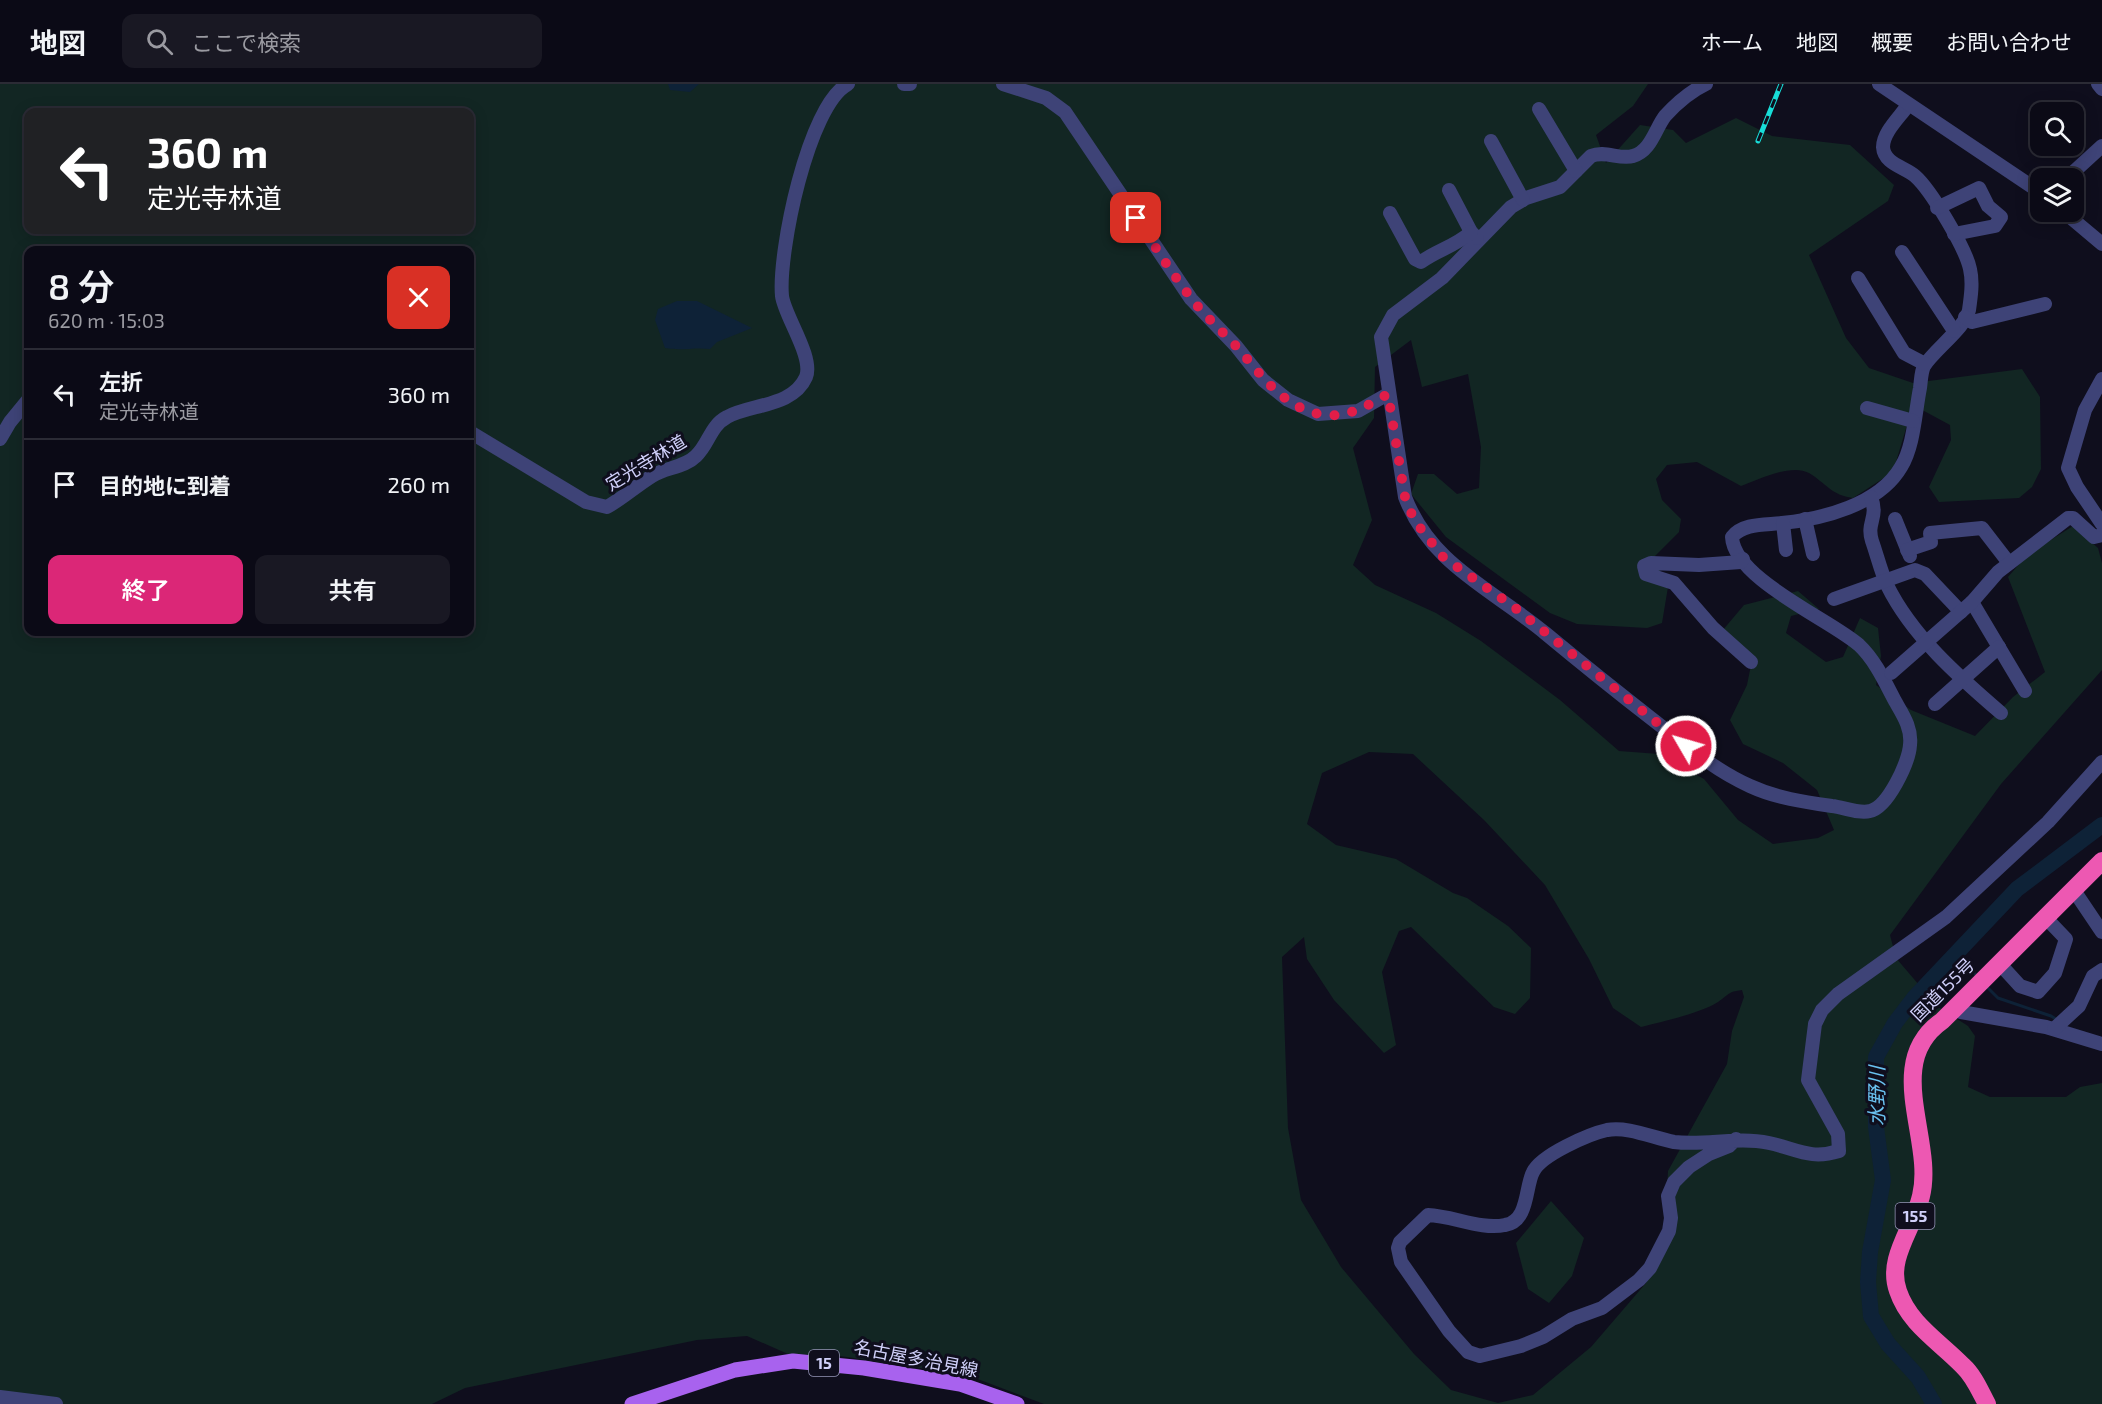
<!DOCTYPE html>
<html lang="ja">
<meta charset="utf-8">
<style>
:root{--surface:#0b0a16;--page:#191823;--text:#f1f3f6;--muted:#9a9aa1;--line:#2b2b35;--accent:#db2777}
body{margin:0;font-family:"Exo 2","Noto Sans JP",sans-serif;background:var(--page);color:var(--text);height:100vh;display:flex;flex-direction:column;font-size:22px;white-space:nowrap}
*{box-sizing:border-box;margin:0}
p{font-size:20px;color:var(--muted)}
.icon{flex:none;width:33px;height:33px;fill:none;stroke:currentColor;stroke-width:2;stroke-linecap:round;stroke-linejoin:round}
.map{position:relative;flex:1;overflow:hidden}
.drawer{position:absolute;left:24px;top:162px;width:450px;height:390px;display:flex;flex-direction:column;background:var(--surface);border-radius:12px;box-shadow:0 3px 15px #0003,0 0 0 2px var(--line)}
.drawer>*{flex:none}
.hud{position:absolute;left:24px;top:24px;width:450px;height:126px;border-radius:12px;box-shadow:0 3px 15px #0003,0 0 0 2px var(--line);background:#202124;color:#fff;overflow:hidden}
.tools{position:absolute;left:2030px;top:18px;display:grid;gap:12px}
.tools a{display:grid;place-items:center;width:54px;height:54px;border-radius:12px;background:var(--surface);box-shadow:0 3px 15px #0003,0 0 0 2px var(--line);font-size:30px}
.pin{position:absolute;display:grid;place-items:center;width:51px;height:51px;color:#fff;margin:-26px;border-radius:12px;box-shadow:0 3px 9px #0006}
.me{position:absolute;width:66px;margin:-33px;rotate:308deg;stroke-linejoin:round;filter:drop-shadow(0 0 4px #0008)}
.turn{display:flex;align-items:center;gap:21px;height:126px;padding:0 24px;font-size:27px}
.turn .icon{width:78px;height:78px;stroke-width:2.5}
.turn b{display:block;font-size:42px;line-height:51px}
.round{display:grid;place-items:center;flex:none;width:63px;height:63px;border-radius:12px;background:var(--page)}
.overview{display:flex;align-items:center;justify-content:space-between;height:102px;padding:0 24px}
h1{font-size:36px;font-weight:600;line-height:45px}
.cta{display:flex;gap:12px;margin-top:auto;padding:12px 24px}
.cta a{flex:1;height:69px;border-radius:12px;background:var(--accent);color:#fff;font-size:24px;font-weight:600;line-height:69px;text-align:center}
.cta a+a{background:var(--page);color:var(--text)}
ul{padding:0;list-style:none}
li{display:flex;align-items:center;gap:18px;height:90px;padding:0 24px;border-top:2px solid var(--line)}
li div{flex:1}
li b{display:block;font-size:22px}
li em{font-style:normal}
header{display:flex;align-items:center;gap:36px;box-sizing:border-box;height:84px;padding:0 30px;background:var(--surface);border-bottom:2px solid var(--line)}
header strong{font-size:28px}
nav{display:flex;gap:33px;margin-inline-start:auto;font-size:21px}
.search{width:420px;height:54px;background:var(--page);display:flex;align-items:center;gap:15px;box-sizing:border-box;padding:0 21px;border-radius:12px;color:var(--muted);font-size:22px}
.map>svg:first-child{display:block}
.green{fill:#122623;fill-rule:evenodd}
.water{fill:#0e2237}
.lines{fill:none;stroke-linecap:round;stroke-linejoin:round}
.stream{stroke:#0e2237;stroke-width:3}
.river{stroke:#0e2237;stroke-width:16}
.minor{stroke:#3e4377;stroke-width:14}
.major{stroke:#a862ee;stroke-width:15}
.highway{stroke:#ed58b2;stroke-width:18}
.rail-casing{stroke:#18ddd8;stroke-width:5}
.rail{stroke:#0f0e1d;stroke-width:3;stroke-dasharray:9;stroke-linecap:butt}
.route{stroke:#e11d48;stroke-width:10;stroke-dasharray:0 18}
.labels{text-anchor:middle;stroke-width:6;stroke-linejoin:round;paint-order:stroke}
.shield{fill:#0f0e1d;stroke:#9696b8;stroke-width:1.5}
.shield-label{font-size:16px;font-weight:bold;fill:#d0d0fa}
.street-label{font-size:18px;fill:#d0d0fa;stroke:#0f0e1d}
.water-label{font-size:20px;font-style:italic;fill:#69c1ef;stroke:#0f0e1d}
</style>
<header>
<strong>地図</strong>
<div class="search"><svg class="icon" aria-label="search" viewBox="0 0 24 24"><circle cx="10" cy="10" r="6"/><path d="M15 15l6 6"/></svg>ここで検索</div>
<nav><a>ホーム</a><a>地図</a><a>概要</a><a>お問い合わせ</a></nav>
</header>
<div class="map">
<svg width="2102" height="1320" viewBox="0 0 2102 1320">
<rect width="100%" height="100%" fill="#0f0e1d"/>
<g class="green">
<path d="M0,0H1648L1633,22L1596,51L1606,79L1640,41L1673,46L1686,59L1736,34L1772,52L1850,61L1894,101L1888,117L1809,171L1846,254L1869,284L1913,299L2022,285L2040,313L2041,385L2032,403L2019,414L1939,418L1929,403L1951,356L1950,341L1913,321L1893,388L1853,414C1831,411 1827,400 1809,389C1791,379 1758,396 1741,402L1697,378L1667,381L1656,395L1662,416L1681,435L1679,448L1654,473L1668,503L1662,539L1647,544L1577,540L1550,529L1446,453L1411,410L1418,390H1434L1457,410L1479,404L1481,363L1468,290L1422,303L1411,256L1375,283L1374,334L1353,364L1372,436L1353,481L1375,501L1436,529L1481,557L1560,616L1619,667L1659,670L1704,695L1738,736L1773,760L1818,754L1834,746L1817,706L1783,679L1743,660L1730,636L1747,601L1751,581L1717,553L1744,521L1798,507L1819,525L1791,532L1786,549L1826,578L1843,573L1860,534L1878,544L1881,572L1876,601L1911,626L1975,652L2013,613L2045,588L2008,493L2027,471L2073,442L2098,464L2102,479V586L2001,700L1890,851L1896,874L1937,922L1968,942L1975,952L1968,1003L1990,1013H2066L2080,1003L2102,999V1320H1044L967,1291L840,1272L788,1270L747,1252L697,1256L465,1304L432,1320H0ZM28,28H470V146H28ZM28,166H470V548H28ZM1369,668L1413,670L1484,736L1545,801L1589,875L1613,924L1641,943C1661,938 1701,929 1718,918C1730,910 1727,908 1742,906L1744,913L1732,947L1727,980L1668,1087L1665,1142L1646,1199L1591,1263L1533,1311L1498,1319L1451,1306L1414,1270L1341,1183L1301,1116L1288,1044L1282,873L1304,853L1307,875L1334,916L1384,969L1396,961L1382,888L1399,847L1411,843L1494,923L1515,930L1530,914L1531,864L1508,842L1467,814L1453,809L1396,775L1336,761L1307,740L1322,689Z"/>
<path d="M1551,1117L1584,1154L1572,1192L1549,1219L1528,1205L1516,1159Z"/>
</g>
<g class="water">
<path d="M668,0H699L690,8L670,6Z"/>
<path d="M677,217H697L752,244L717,258L710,265C694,263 682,267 665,264L655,236L658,225Z"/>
</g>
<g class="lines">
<g class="stream">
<path d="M1956,869L1977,892"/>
<path d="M1985,901L1998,914L2051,932L2059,937"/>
</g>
<path class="river" d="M1934,1320L1918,1293L1888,1260L1871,1232L1868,1198L1870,1168L1883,1096L1876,1043V973L1895,939L1914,914L2017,805L2102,741"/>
<g class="minor">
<path d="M904,0H910"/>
<path d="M1003,0L1046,14L1065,28L1191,215L1236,262L1263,296L1288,316L1318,330L1358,327L1388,310"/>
<path d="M1706,0C1691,7 1676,20 1665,32C1655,45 1651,67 1633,72C1620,76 1605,66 1591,72L1560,103L1526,114L1511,123L1442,194L1393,231L1381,253L1405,413C1431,481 1492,505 1545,549C1580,578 1616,607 1652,635C1683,659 1714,686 1750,702C1776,714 1804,718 1832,722C1843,723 1859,730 1870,727C1888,723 1909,678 1910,661C1912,644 1903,631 1895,617C1885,598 1875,576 1859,561C1831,536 1734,495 1732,453C1743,439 1765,441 1782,439C1822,435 1879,421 1901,383C1914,362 1915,329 1920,304C1921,297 1921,288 1924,282C1934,266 1966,243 1969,226C1971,212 1973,198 1970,185C1966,165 1931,106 1915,92C1905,83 1884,80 1883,63C1883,48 1900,33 1908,21"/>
<path d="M1879,0L2040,108"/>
<path d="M2098,0L2102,5"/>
<path d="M1539,25L1576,87"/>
<path d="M1491,57L1523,116"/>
<path d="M2067,94L2102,62"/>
<path d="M1449,106L1471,148L1477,154"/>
<path d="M1937,124L1979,104L1988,122L2001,133L1995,142L1954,150"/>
<path d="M2064,128L2102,160"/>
<path d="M1390,129L1415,175L1421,178C1437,166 1456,162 1471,148"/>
<path d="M1902,168L1954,247"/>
<path d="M1858,194L1904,269L1925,280"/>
<path d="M1965,233L1972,238L2045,220"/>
<path d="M2102,295L2085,326L2068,384L2077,403L2102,440"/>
<path d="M1867,324L1913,337"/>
<path d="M470,348L586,418L607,423C623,414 636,402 652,392C666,383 684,384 696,372C709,360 710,342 727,333C750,320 793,323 806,293C814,273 784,231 782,212C778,169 808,21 848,0"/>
<path d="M0,355L10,338L28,316"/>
<path d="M1871,413C1879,434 1866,438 1872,457C1877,471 1881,488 1887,501C1912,552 1959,593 2001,629"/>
<path d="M1805,435L1813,470"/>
<path d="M1895,435L1910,472"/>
<path d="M1783,439L1786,466"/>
<path d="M1907,466L1931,458L1930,449L1982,444L2009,479"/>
<path d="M1743,475L1741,478L1699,481L1651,479L1644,482L1646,490L1674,499L1713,544L1751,578"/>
<path d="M1834,515L1915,486L1925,490L1961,528"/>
<path d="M1972,518L2025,607"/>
<path d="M1891,589L1972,518L1998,488L2068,434H2073L2094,453L2102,451"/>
<path d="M1935,620L1999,563"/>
<path d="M2073,805L2102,848"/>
<path d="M1999,879L2020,902L2038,908L2055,889L2066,855L2045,833"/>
<path d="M1955,923L1961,928L2046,943L2102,960"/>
<path d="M2054,945L2079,922L2093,892L2102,886"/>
<path d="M1736,1055L1729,1062L1709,1070L1689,1083L1674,1098L1668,1112L1671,1134L1669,1147L1650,1184L1639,1196L1602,1224L1572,1235L1543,1253L1521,1262L1480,1272L1468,1268L1449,1247L1401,1178L1398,1164L1400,1158L1428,1131C1453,1132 1481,1146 1505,1141C1529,1137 1525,1103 1533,1088C1541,1071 1589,1050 1607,1046C1628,1042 1653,1054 1674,1058C1706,1062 1737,1052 1769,1059C1797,1065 1810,1076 1839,1067L1838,1050L1808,996L1815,940L1822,926L1838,910L1946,833L2048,738L2102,678"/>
<path d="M0,1313L56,1320"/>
</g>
<path class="major" d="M632,1320L735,1286L793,1277L864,1284L960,1300L1017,1320"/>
<path class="highway" d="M1987,1320C1980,1307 1974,1292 1963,1282C1940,1258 1909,1240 1898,1207C1886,1174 1914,1144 1921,1112C1935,1056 1882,979 1942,937L2102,777"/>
<defs>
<path id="rail" d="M1758,57L1781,0"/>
</defs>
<use href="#rail" class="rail-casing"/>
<use href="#rail" class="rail"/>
</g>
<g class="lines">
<path class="route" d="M1136,134C1154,161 1171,188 1191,214C1204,231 1220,245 1235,261C1260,288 1280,322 1319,330C1344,336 1367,322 1388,310L1405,413L1414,436L1443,473L1514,523L1686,662"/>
</g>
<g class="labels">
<g class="shield">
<rect x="1895.5" y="1119" width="39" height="26" rx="4.5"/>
<rect x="809" y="1266" width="30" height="26" rx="4.5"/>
</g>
<g class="shield-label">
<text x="1915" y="1138">155</text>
<text x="824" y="1285">15</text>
</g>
<g class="street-label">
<text transform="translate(646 379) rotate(-31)" y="6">定光寺林道</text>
<text transform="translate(1943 906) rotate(-45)" y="6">国道155号</text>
<text transform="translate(916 1275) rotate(11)" y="6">名古屋多治見線</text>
</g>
<g class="water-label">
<text transform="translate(1877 1012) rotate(-90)" y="7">水野川</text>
</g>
</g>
</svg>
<div class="tools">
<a><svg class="icon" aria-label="search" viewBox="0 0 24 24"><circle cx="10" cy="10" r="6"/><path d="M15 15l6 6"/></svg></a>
<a><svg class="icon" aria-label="layers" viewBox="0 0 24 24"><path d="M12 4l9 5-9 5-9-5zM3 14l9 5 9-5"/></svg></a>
</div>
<div class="pin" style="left:1136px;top:134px;background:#d93025"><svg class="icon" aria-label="arrive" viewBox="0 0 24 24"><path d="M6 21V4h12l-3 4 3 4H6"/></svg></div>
<svg class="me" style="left:1686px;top:662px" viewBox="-20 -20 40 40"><circle r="17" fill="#e11d48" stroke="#fff" stroke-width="3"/><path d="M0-11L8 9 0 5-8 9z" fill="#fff"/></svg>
<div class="hud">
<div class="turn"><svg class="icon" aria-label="left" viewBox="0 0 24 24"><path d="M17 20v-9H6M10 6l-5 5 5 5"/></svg><div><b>360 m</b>定光寺林道</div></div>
</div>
<section class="drawer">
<div class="overview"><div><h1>8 分</h1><p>620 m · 15:03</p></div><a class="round" style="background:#d93025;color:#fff"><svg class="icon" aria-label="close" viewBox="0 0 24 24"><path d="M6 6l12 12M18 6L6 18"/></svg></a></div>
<ul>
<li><svg class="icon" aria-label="left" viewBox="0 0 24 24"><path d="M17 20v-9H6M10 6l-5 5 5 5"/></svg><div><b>左折</b><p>定光寺林道</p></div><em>360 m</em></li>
<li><svg class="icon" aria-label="arrive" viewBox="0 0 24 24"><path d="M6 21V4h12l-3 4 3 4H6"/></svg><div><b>目的地に到着</b></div><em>260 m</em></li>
</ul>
<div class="cta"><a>終了</a><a>共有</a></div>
</section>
</div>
